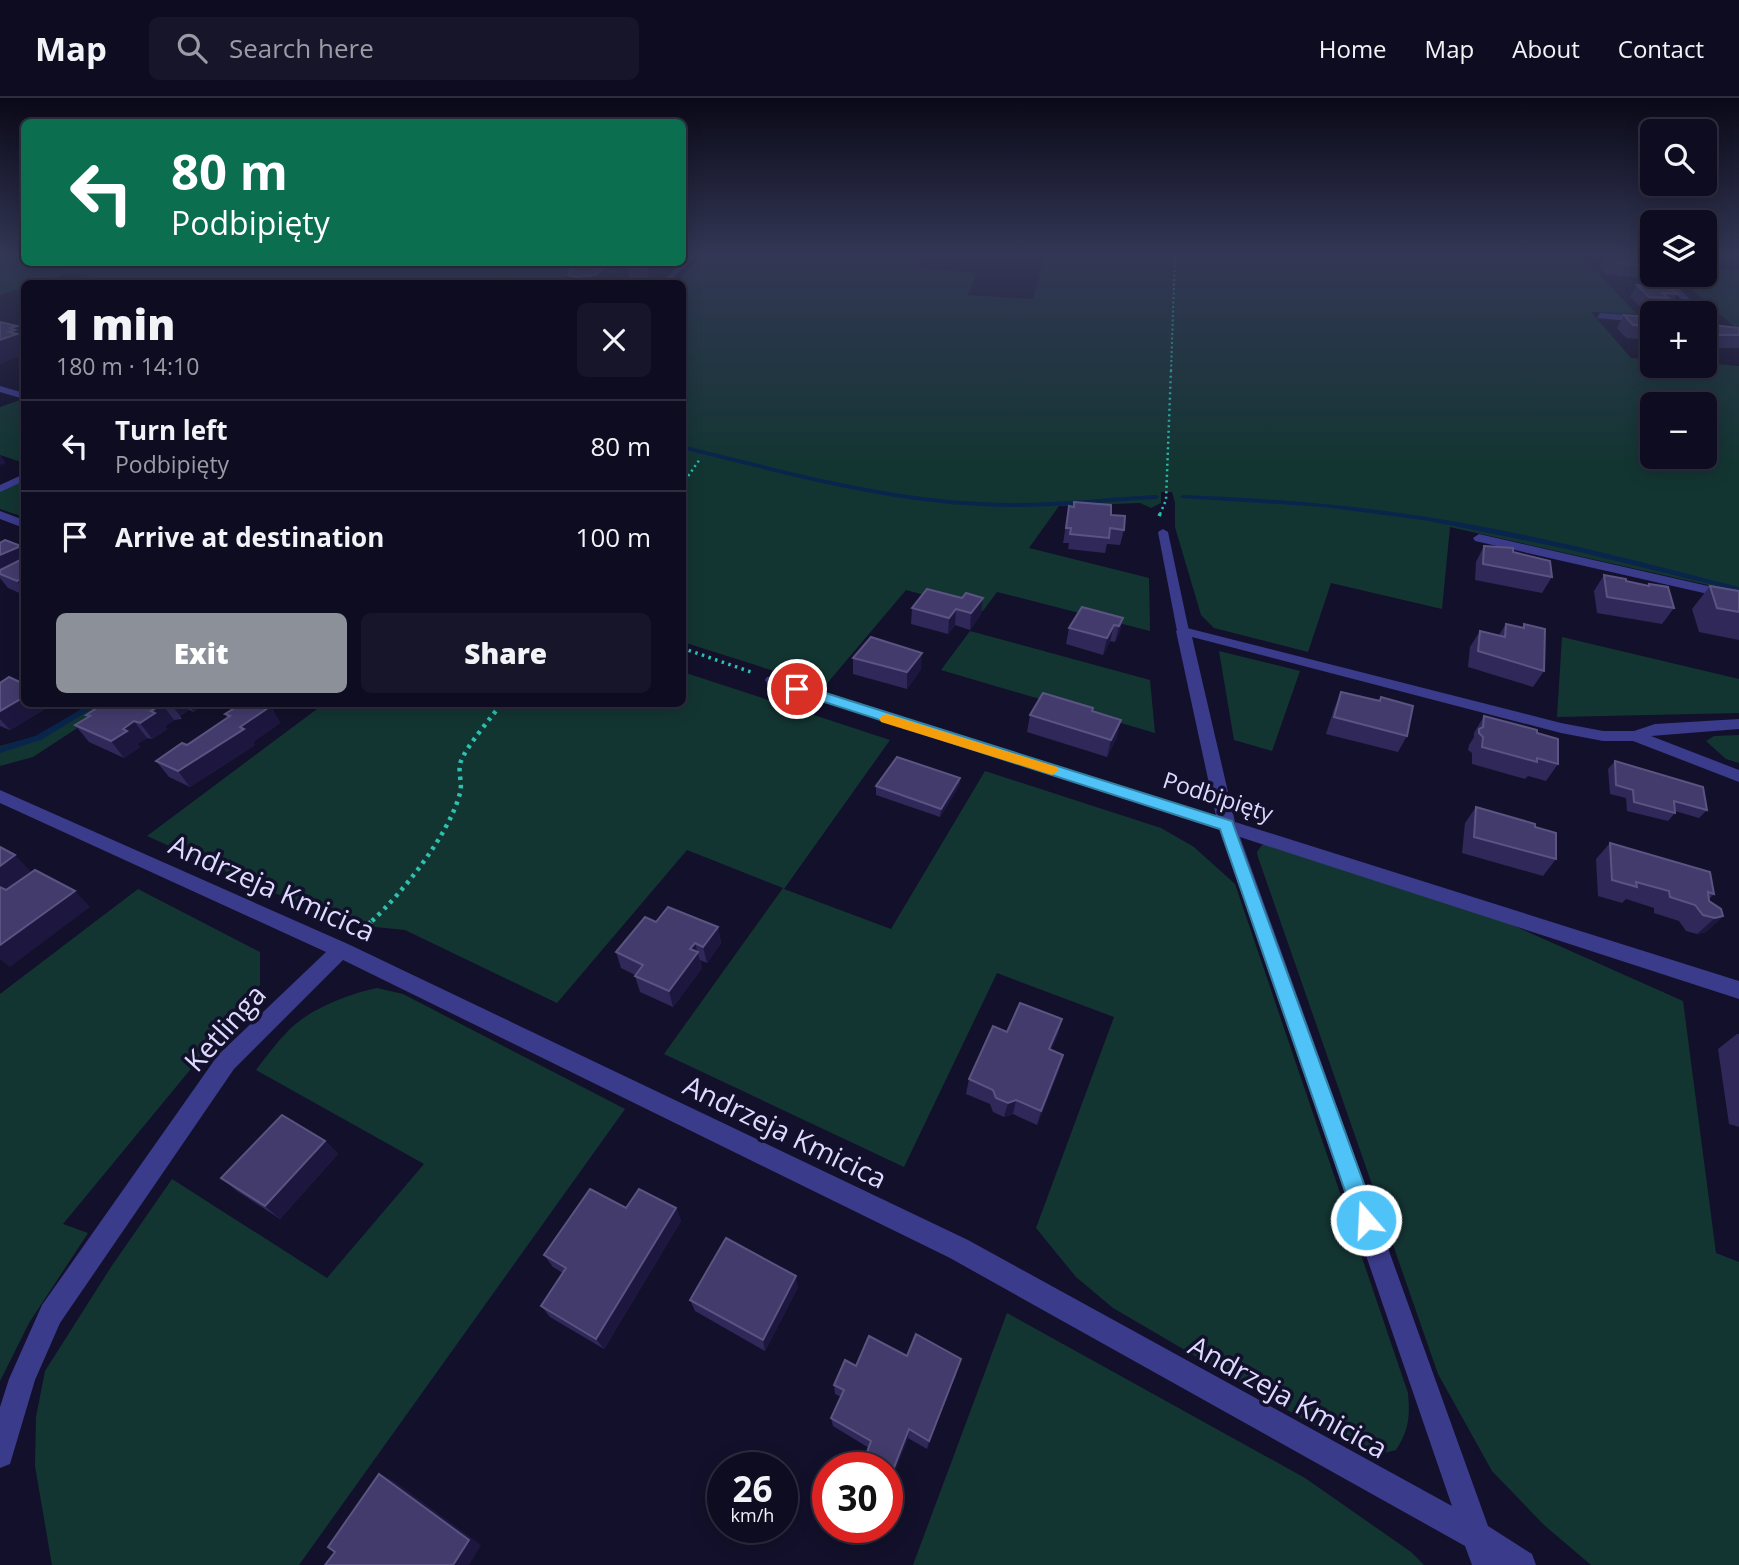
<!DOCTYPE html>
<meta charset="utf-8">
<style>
:root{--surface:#0e0c20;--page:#171529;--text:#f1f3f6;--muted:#9b9ba5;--line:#2e2c3e;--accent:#8c9099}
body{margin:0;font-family:"Open Sans",sans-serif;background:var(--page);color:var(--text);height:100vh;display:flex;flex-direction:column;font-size:26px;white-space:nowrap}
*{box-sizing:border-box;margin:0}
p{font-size:23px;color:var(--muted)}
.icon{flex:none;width:38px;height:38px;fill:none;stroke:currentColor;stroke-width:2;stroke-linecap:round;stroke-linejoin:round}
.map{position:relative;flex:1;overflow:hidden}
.details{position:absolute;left:21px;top:182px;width:665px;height:427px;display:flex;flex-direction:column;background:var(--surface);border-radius:10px;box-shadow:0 4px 18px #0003,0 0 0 2px var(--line)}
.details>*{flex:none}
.top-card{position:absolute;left:21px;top:21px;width:665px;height:147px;border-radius:10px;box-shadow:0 4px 18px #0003,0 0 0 2px var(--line);background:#0b6e4f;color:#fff;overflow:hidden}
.buttons{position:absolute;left:1640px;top:21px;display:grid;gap:14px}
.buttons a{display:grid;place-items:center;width:77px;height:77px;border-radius:10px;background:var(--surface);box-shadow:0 4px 18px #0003,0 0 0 2px var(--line);font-size:35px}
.speed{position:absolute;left:707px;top:1354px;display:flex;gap:14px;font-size:35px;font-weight:700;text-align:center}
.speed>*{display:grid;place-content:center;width:91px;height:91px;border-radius:50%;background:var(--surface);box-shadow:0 4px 18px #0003,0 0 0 2px var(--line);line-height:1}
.speed small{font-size:18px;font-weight:400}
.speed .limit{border:10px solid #d22;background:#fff;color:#111}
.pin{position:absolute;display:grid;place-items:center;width:60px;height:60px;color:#fff;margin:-30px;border:4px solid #fff;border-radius:50%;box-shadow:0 2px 7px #0007}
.me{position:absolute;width:77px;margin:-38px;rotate:341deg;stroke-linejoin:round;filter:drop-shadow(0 0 5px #0008)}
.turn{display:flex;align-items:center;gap:24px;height:147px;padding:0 35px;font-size:32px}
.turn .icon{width:91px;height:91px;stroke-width:2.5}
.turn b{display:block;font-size:49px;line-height:60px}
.round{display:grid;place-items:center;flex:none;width:74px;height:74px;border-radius:10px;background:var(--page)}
.summary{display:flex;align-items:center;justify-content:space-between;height:119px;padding:0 35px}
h1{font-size:42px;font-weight:800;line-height:52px}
.action{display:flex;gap:14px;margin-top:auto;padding:14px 35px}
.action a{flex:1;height:80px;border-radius:10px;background:var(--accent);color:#fff;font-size:28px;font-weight:800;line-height:80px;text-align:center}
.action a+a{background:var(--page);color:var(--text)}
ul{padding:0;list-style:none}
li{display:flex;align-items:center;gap:21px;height:91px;padding:0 35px;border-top:2px solid var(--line)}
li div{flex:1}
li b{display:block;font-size:26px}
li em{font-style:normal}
header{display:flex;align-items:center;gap:42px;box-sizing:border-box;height:98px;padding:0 35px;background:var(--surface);border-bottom:2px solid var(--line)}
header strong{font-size:33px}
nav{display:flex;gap:38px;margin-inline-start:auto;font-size:24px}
.search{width:490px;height:63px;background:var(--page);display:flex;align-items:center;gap:18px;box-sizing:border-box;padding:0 24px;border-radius:10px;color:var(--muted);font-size:26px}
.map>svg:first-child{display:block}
.green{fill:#133532;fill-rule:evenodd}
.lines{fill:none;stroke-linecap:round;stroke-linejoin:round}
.stream{fill:#09254b;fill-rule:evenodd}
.path-far4{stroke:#2cc1b0;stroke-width:2;stroke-dasharray:2 2.5;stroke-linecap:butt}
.path-far3{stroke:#2cc1b0;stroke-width:2.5;stroke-dasharray:2 3.5;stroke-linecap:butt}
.path-far2{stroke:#2cc1b0;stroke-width:3.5;stroke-dasharray:2.5 4.5;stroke-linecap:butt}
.path-far1{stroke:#2cc1b0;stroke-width:4.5;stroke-dasharray:3.5 5;stroke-linecap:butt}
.path{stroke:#2cc1b0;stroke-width:5;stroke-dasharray:4.5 6;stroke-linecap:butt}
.lane{fill:#3a3b8b;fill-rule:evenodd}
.street{fill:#3a3b8b;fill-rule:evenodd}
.wall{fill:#302859}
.shaded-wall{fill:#1d173f}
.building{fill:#433b6b;stroke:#5b5482;stroke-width:2}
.route{fill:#4fc3f7;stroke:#337fa1;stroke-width:2}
.slow{fill:#f59e0b}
.labels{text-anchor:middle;stroke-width:7;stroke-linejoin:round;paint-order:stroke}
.street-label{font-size:23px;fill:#dddaff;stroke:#13102b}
.near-street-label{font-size:28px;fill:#dddaff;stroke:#13102b}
</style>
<header>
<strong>Map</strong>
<div class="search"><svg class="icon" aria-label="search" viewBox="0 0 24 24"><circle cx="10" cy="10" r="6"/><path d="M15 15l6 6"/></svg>Search here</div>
<nav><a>Home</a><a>Map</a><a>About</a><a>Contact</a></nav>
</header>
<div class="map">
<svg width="1739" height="1467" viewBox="0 0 1739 1467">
<rect width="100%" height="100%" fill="#13102b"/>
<g class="green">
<path d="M0,158H24V164L584,165L556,185L128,186L67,176L37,185L24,186V189L0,197Z"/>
<path d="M702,158H923L916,170L977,175L968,197L1033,201L1045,158H1581L1637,216L1591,214L1631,260L1652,261V268H1704L1705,265L1739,268V494L1450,429L1442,511L1331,485L1308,554L1214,530L1201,517L1175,429V405L1172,394H1161V405L1151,410L1140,405L1059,408L1029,450L1149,480L1150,533L997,494L983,513L906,492L824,589L683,544L682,186H674ZM1652,306H1704V359H1652Z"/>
<path d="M1705,170L1739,172V233L1675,177H1704Z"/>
<path d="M20,302L24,303V365L0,357V309Z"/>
<path d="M24,381V419L0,411V393Z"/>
<path d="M970,533L1150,582L1155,635L941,572Z"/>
<path d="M1562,539L1739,581V615L1557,619Z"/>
<path d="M1219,553L1300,573L1272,653L1234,642Z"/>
<path d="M683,574L890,642L784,791L891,831L985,673L1161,730L1194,749L1235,786L1408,1295C1410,1319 1409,1332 1396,1352L1376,1357L1313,1327L1113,1210L1076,1179L1036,1130L1114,919L997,875L904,1069L664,956L783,790L687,752L557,905L405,832L356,827L277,796L147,738L321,608L316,606H682Z"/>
<path d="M90,606H114L33,659L0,668V648L37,638Z"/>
<path d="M1739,637V665L1726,661L1706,643L1714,638Z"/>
<path d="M1262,747H1274L1499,821L1683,903L1716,1155L1739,1164V1467H1591L1544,1427L1492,1373L1438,1276L1258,759L1257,754Z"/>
<path d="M138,791L260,854V887L63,1126L88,1135L29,1225L0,1283V896Z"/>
<path d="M377,890L403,896L625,1011L299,1467H52L35,1368L36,1319L45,1273L111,1169L172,1081L327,1180L424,1066L256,972C266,959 276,945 288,933C309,911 348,896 377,890Z"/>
<path d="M1007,1215L1305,1380L1411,1454L1424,1467H913Z"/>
</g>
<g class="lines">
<g class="stream">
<path d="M0,170L65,174L148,186H133L65,176L0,172Z"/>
<path d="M682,347C780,371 879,399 980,404C1039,408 1098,400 1156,397L1159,399L1156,401C1098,404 1039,412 980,408C879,403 780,375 682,351Z"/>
<path d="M1183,397C1265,400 1346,406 1427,419C1532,435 1636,463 1739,489V493L1567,451L1429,423L1324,409L1181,400L1180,399Z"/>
<path d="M91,606H100L41,642L0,655V649L35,638Z"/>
</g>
<path class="path-far4" d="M1171,273L1175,158"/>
<g class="path-far3">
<path d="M682,387L700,361"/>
<path d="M1160,416L1166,402L1171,271"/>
</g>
<g class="path-far2">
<path d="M1159,418L1161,414"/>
<path d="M682,550L751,574"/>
</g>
<path class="path-far1" d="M372,823C403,794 449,737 460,695C463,685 457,673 461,663C466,649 491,620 501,606"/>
<path class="path" d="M360,834L374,821"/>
<g class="lane">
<path d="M688,158H695L667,186H660Z"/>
<path d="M1163,431L1168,434L1189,533L1183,536L1177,533L1158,434Z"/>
</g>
<g class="street">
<path d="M1641,158H1648L1652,163V170Z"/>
<path d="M1657,177H1665L1704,215H1695Z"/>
<path d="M1600,215L1652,219V225L1597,220Z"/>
<path d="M0,288L24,295V301L0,294Z"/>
<path d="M24,376V383L0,394V387Z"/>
<path d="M0,413L24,422V430L0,421Z"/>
<path d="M1479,436L1739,495V503L1475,443L1473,440Z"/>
<path d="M1183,529L1561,625L1603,633H1634L1655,626L1739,621V631L1651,638L1739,672V684L1633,643H1603L1561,635L1192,539L1235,724L1739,883V901L1240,739L1488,1428L1532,1456L1536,1467H1472L1465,1448L950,1160L343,862L234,971L60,1225L35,1282L10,1366L0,1370V1309L9,1281L42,1207L218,957L326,854L0,705V692L348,846L968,1142L1452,1408L1220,732L767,585L765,582L767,579H777L1216,718L1176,533Z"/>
</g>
</g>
<g class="wall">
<path d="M1604,158L1649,168L1642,180L1605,176L1599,170Z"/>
<path d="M1711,158H1726L1725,161L1713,160Z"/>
<path d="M592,164H626L627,166L617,175L605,174L606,182L602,186H570L567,171L592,169Z"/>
<path d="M634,164H667V167L649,183L630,182L628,170Z"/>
<path d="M1637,187L1677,196L1670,209L1663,208L1661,213L1643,212L1630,199Z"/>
<path d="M1624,217L1652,222V240L1651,242L1626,240L1617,230Z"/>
<path d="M1704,226L1739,230V250H1704Z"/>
<path d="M1643,245L1652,246V258H1646L1640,252Z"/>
<path d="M1069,408L1111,417L1124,432L1120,447L1107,446L1105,455L1068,451L1069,445H1063Z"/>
<path d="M0,445L21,448L24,453V497L8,490L0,480Z"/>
<path d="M1484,448L1513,454L1552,479L1542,495L1475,482L1476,464Z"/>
<path d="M1604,477L1626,483L1647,488L1649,486L1674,510L1662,526L1597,515L1594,493Z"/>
<path d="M1710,488L1739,493V542L1699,534L1692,511Z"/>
<path d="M962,500H983L981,516L970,532L955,527L948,536L911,526L912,510Z"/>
<path d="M1123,520L1119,536L1115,544L1110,543L1103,557L1066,546L1069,530Z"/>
<path d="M1506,526L1522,530L1524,526L1544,573L1533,589L1468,569L1470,549L1480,533L1499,537Z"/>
<path d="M853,560L921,571L907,591L853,576Z"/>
<path d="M0,585L24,606H48L50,608L10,632L0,628Z"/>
<path d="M1341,594L1379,602L1381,599L1407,638L1398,654L1326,636L1334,611Z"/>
<path d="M111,606H203L194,614L189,612L180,618L182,621L174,622L165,628L167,631L152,641L147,640L137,646L140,649L124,660L89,644L75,627L88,620L86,617Z"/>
<path d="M271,608L280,625L253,644L255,647L190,689L169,679L156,663L187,647L228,620L225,616Z"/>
<path d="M1093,610L1092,614L1117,639L1107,659L1027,634L1030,617Z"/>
<path d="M1484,618L1537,635L1558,666L1546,683L1528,678L1525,681L1472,666V655L1468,652L1469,647L1474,639V635Z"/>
<path d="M1615,663L1707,712L1699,720L1675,713V715L1668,723L1627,713L1626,700L1610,696L1608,671Z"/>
<path d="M960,680L959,688L940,719L876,697V688Z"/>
<path d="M1476,709L1535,729L1556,761L1543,778L1462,755L1465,725Z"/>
<path d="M1610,745L1714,796L1709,801V803L1723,818L1706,834L1697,836L1686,833L1679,823L1654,815V810L1626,801L1622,805L1598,798L1596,761Z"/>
<path d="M656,824L718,829L721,845L707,865L700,862L702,870L673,909L640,894L635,878V877L621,870L616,854Z"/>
<path d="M1062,921L1058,936L1051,952L1063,957L1059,972L1037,1027L1013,1016L1004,1019L993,1014L990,1006L966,996L969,981L1007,934Z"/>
<path d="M1737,936H1739V1029L1729,1026L1718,951Z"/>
<path d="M325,1043L338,1056L280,1121L237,1093L221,1080Z"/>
<path d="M626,1110H676L681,1123L604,1251L550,1219L541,1208L563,1175L553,1169L544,1157Z"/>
<path d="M798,1189L765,1253L695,1213L690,1202Z"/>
<path d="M907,1258L958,1271L927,1351L908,1340L892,1380L887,1377V1370H876L866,1364V1357L869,1350L833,1328L831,1320L841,1299L835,1296L834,1287L856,1268Z"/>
</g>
<g class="shaded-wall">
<path d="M615,164H626L627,166L617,175Z"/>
<path d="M655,164H667V167L649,183L647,171Z"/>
<path d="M604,170L606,182L602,186H578L577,179Z"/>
<path d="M17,228L24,240V257L0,266V242L10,230Z"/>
<path d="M0,357L6,365L0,367Z"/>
<path d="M21,448L24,453V467L0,476V457Z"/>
<path d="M23,480L24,483V493L17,483Z"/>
<path d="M983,500L981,516L970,532L971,515Z"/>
<path d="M956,511L955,527L948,536L949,520Z"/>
<path d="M1123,520L1119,536L1115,544L1119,528Z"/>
<path d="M1114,527L1110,543L1103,557L1107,540Z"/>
<path d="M922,555L921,571L907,591V574Z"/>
<path d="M24,599V606H48L50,608L10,632L0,621V613Z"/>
<path d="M162,606L174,622L165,628L167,631L152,641L140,625L151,613Z"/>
<path d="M171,606H184L189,612L180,618Z"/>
<path d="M188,606H203L194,614Z"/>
<path d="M271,608L280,625L253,644L255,647L190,689L178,673Z"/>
<path d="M1121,622L1117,639L1107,659L1111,642Z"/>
<path d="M134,623L147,640L137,646L140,649L124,660L111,643L123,631Z"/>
<path d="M960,680L959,688L940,719L941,711Z"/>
<path d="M15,757L31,774L0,796V768Z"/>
<path d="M75,793L90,809L10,869L0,861V847Z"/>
<path d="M1723,818L1706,834L1697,836L1715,820Z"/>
<path d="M718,829L721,845L707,865L703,849Z"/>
<path d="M695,845L702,870L673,909L669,893L690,851Z"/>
<path d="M1062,921L1058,936L1045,966L1049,951Z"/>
<path d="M1063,957L1059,972L1037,1027L1041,1013Z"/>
<path d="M1016,1002L1013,1016L1004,1019L1008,1005Z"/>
<path d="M325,1043L338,1056L280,1121L265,1108Z"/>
<path d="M676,1110L681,1123L604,1251L596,1241Z"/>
<path d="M796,1178L798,1189L765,1253L763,1242Z"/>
<path d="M961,1261L958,1271L927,1351L929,1343Z"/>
<path d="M909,1331L908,1340L892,1380L893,1372Z"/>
<path d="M379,1376L394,1383L481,1447L469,1467H453Z"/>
</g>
<g class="building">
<path d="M1605,158L1640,159L1649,168L1611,164Z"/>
<path d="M634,164H655L647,171L628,170Z"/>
<path d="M573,168L604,170L595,177L577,179L568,177L572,171H567Z"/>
<path d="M1637,187L1670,190L1677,196L1662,195L1668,200L1649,199Z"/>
<path d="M1624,217L1648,219L1652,222V228L1633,227Z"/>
<path d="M0,224L17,228L10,230L15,232L9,234L17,236L0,242Z"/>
<path d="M1704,226L1739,230V237H1710L1704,231Z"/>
<path d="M1643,245L1652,246V251H1649Z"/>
<path d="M1074,404L1111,407V417L1125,418L1124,432L1110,430L1109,440L1070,436L1071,430H1066L1069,408L1074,409Z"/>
<path d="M5,442L21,448L0,457V445Z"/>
<path d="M1484,448L1513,450V454L1550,463L1552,479L1483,466Z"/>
<path d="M24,460V481L23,480L17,483L0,476V472Z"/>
<path d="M1604,477L1626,481V483L1649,488V486L1668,489L1674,510L1607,499Z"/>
<path d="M1710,488L1739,493V514L1717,510Z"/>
<path d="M927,491L962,500L966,495L983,500L971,515L956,511L949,520L912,510Z"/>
<path d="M1082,509L1123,520L1119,528L1114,527L1107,540L1069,530Z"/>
<path d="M1506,526L1524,530V526L1545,531L1544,573L1478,553L1480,533L1505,539Z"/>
<path d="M871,539L922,555L907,574L853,560Z"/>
<path d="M9,579L24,586V599L0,613V585Z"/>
<path d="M1341,594L1380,603L1381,599L1413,608L1407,638L1334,619Z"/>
<path d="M1043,595L1093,610L1092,613L1121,622L1111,642L1030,617Z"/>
<path d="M103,606L108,608L111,606H163L151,613L155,615L140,625L134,623L123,631L127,633L111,643L75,627L90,618L86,617Z"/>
<path d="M241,606H263L271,608L240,629L244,631L178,673L156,663L182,645L187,647L230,618L225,616Z"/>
<path d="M1484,618L1537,632V635L1558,641V666L1537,660V664L1482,649L1483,639L1479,635V631L1483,629Z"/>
<path d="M897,659L960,680L941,711L876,688Z"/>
<path d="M1615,663L1703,689L1707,712L1674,703L1675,715L1634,704L1633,692L1616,687Z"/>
<path d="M1476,709L1535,726V729L1556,735V761L1474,739Z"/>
<path d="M1610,745L1710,774L1714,796L1708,794L1709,803L1721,811L1723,818L1715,820L1703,817L1695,807L1670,799L1669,793L1636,784L1637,789L1612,782Z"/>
<path d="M0,749L15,757L0,768Z"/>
<path d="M35,772L75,793L0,847V789L6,792Z"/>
<path d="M668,809L718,829L703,849L695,845L690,851L698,854L669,893L635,878L643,867L616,854L645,819L656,824Z"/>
<path d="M1020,905L1062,921L1049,951L1063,957L1041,1013L1016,1002L1008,1005L996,1000L993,992L969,981L993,928L1007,934Z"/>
<path d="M282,1017L325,1043L265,1108L221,1080Z"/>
<path d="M590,1091L626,1110L639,1091L676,1110L596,1241L541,1208L566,1170L544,1157Z"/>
<path d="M726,1140L796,1178L763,1242L690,1202Z"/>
<path d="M916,1236L961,1261L929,1343L909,1331L893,1372L866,1357L871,1343L831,1320L844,1292L834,1287L845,1262L856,1268L869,1238L907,1258Z"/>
<path d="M379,1376L469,1442L453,1467H325L335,1454L328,1449Z"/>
</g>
<linearGradient id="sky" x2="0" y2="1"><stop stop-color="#0a0918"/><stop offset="0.43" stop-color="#333755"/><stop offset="1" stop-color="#333755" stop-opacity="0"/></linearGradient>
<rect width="1739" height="364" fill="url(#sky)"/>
<path class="route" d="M797,586L1232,723L1377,1122L1374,1130L1366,1133L1358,1130L1355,1122L1220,731L793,594L791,591Z"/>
<path class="slow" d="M886,616L1057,669L1059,672L1052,677L881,624L879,620Z"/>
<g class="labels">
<g class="street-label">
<text transform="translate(1218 699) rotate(18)" y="8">Podbipięty</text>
</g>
<g class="near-street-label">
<text transform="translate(272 790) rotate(24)" y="10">Andrzeja Kmicica</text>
<text transform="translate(225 930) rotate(-48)" y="10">Ketlinga</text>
<text transform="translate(785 1034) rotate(26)" y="10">Andrzeja Kmicica</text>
<text transform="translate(1288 1299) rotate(29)" y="10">Andrzeja Kmicica</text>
</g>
</g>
</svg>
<div class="buttons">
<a><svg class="icon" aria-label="search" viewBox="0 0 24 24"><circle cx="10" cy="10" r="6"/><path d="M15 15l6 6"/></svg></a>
<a><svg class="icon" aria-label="layers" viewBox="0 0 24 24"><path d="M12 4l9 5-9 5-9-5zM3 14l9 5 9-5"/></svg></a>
<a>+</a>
<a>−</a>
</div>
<div class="speed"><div>26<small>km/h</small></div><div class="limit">30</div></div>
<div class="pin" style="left:797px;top:591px;background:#d93025"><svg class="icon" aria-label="arrive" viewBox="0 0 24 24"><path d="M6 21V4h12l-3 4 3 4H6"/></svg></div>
<svg class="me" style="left:1366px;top:1122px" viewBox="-20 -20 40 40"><circle r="17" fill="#4fc3f7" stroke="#fff" stroke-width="3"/><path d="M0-11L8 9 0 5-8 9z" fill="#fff"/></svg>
<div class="top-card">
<div class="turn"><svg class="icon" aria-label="left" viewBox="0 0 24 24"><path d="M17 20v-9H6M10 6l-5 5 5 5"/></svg><div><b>80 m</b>Podbipięty</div></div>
</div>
<section class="details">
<div class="summary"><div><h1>1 min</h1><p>180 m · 14:10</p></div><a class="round"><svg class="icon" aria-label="close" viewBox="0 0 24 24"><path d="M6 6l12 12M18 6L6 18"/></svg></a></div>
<ul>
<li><svg class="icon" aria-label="left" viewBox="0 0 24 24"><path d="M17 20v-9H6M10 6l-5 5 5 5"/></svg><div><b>Turn left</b><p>Podbipięty</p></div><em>80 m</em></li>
<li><svg class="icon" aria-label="arrive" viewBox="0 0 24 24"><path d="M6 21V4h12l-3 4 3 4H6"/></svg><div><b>Arrive at destination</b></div><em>100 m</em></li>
</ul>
<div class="action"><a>Exit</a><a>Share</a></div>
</section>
</div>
